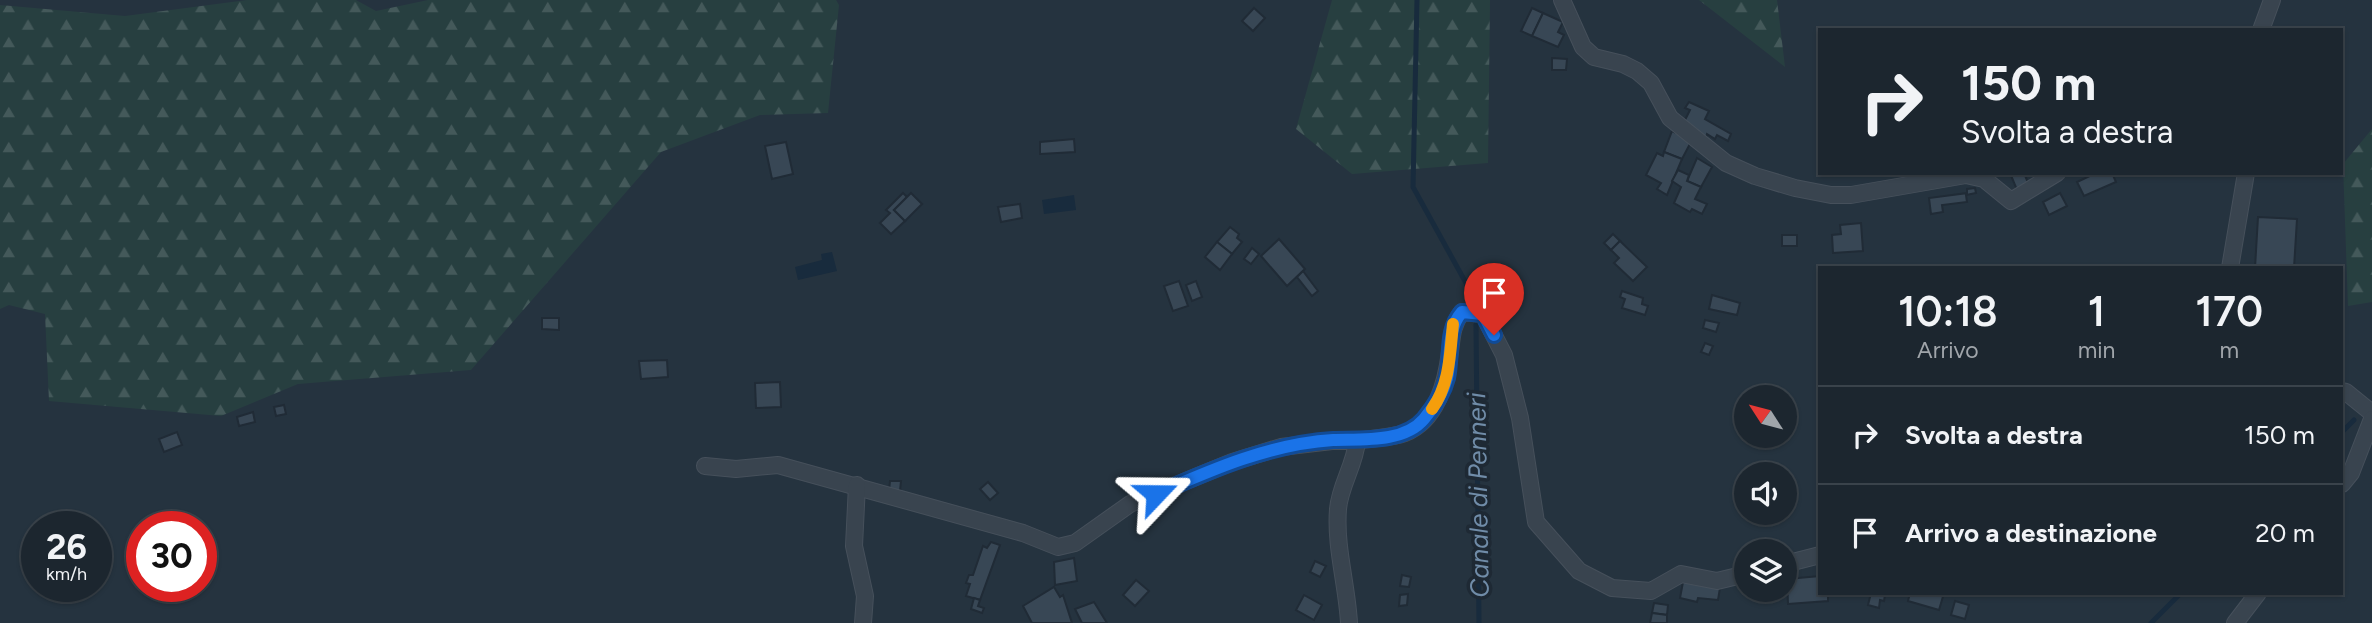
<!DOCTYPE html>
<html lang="it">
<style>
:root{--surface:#1c262f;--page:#252e37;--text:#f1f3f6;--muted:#a0a5aa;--line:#3a434b}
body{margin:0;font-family:Figtree,sans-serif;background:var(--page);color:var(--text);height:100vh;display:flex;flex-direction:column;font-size:26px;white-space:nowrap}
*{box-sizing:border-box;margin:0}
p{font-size:23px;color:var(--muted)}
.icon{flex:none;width:38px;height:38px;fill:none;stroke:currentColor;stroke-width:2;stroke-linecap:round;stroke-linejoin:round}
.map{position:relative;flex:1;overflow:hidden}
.side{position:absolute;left:1818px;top:266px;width:525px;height:329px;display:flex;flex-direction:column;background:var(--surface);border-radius:0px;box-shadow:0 2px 5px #0004,0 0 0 2px var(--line)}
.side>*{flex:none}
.banner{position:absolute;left:1818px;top:28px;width:525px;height:147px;border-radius:0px;box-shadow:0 2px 5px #0004,0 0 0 2px var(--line);background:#1c262f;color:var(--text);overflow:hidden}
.needle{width:46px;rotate:306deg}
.buttons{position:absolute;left:1734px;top:385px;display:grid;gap:14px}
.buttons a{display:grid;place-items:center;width:63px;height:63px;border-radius:50%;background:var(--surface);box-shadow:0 2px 5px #0004,0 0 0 2px var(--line);font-size:35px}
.speed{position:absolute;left:21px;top:511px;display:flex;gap:14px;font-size:35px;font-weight:700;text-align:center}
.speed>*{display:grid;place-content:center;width:91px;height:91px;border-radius:50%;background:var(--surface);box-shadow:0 2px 5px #0004,0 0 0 2px var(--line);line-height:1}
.speed small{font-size:18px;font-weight:400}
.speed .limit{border:10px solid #d22;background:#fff;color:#111}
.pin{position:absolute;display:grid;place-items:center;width:60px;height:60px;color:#fff;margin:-72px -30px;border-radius:50% 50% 50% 0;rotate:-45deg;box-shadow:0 0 7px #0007}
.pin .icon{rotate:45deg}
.me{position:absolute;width:77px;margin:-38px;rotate:67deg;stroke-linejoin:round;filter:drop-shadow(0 0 5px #0008)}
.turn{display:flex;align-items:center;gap:24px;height:147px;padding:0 28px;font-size:32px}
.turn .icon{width:91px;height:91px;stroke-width:2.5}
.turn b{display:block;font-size:49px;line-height:60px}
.eta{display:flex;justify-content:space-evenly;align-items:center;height:119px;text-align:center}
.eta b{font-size:42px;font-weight:600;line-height:49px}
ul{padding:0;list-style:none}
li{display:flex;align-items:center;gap:21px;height:98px;padding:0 28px;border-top:2px solid var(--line)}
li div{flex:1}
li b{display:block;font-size:26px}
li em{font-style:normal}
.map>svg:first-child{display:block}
.forest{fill:url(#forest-firs)}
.water{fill:#182b3d}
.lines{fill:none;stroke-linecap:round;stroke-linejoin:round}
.stream{stroke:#182b3d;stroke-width:5}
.building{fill:#384755;stroke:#202b36;stroke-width:2}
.minor-casing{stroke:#46505b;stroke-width:18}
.minor{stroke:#39444f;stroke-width:16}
.route-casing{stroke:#114b97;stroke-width:18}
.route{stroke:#1a73e8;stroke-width:12}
.slow{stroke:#f59e0b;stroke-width:12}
.labels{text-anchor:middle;stroke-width:7;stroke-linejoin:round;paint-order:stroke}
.water-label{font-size:26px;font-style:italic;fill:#708ca8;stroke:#1e2934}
</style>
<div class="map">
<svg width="2372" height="623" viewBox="0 0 2372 623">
<defs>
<pattern id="forest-firs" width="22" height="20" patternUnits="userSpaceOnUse" patternTransform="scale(1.75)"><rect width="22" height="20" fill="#273f40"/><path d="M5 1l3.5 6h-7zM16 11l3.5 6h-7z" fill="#44595a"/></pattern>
</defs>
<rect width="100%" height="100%" fill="#25333f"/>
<g class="forest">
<path d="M247,0H356L376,11L428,0H836L839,5L828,113L760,115L661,152L471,370L298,384L221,416L49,401L45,314L9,305L0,309V5L125,16Z"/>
<path d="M1332,0H1490L1488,163L1352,174L1296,129Z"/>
<path d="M1699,0H1777L1785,67Z"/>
<path d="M2372,129V302L2348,306L2343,164Z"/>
</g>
<g class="water">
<path d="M1074,195L1076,210L1044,214L1042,200Z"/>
<path d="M832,252L837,271L798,280L795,267L822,260L821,254Z"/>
</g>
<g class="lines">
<g class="stream">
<path d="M1417,0L1413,187L1477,303"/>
<path d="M1476,324L1479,623"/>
<path d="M2342,432L2354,420"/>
<path d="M2151,623L2181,593"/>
</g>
</g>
<g class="building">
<path d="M1254,8L1265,18L1253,31L1242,21Z"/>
<path d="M1532,8L1543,13L1532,36L1521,31Z"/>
<path d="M1543,13L1563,22L1558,32L1564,35L1558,47L1532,36Z"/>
<path d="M1552,58L1567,59L1566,70H1552Z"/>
<path d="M1689,102L1709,111L1705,119L1731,134L1728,141L1717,135L1715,139L1707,134L1706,138L1683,124L1690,110L1685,108Z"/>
<path d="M1672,131L1692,140L1682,159L1664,152Z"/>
<path d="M1074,139L1075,152L1040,154V142Z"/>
<path d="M786,142L793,174L772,179L765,146Z"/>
<path d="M1664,152L1682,159L1667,195L1657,189L1661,183L1646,175L1657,153L1663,156Z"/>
<path d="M1697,158L1712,167L1701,187L1687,181Z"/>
<path d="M1678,170L1689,175L1687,181L1701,187L1695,199L1707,204L1702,214L1692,209L1690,212L1674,203L1681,187L1672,181Z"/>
<path d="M2010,173H2024L2029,185L2017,190Z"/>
<path d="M2096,173L2102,175L2112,173L2116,182L2084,196L2077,182Z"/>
<path d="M1975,188L1976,193L1966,195L1967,202L1942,205L1943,212L1931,214L1929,198L1967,193V189Z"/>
<path d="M903,193L907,197L894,210L905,221L891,234L880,223L890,213L886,210Z"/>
<path d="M911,193L922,204L905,221L894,210Z"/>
<path d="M2060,193L2067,206L2049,215L2043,202Z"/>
<path d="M1020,204L1022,218L1001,222L998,207Z"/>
<path d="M2258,217L2297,219L2294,268H2255Z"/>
<path d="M1861,223L1863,251L1833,253L1832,235L1841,234L1840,225Z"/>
<path d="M1230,227L1239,234L1237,238L1242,242L1232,254L1217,242Z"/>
<path d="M1613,234L1620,241L1611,250L1604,243Z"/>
<rect x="1782" y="235" width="15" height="11"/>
<path d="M1279,239L1305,269L1287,286L1261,256Z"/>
<path d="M1620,241L1647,267L1633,281L1614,263L1619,258L1611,250Z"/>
<path d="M1217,242L1232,254L1220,270L1205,257Z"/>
<path d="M1252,248L1259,254L1251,264L1244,259Z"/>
<path d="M1303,271L1318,291L1312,296L1297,277Z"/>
<path d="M1179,281L1188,306L1173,311L1164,286Z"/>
<path d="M1196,281L1202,297L1192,301L1186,285Z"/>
<path d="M1622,291L1643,298L1642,304L1648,306L1645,315L1622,308L1625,299L1620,297Z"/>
<path d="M1712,295L1740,303L1737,315L1709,309Z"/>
<path d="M542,318H559V330L542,329Z"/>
<path d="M1705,320L1719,323L1716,332L1703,328Z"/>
<path d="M1705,343L1713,346L1709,355L1701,352Z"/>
<path d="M667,360L668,377L641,379L639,361Z"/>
<path d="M780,382L781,407L756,408L755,383Z"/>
<path d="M284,405L286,414L276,416L274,407Z"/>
<path d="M253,412L255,422L239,426L237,417Z"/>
<path d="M177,432L182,445L164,452L159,439Z"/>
<path d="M890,481H901L900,491H889Z"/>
<path d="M988,482L998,493L990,500L980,489Z"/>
<path d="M991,542L1000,545L980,600L966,596L970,584L966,583L969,575H973L983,546L987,548Z"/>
<path d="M1074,558L1077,581L1055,585L1054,562Z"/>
<path d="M1315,561L1326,566L1320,577L1310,572Z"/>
<path d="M1402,575L1411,577L1409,587L1400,586Z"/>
<path d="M1820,576V593H1828V601L1788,604L1787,579Z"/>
<path d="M1136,580L1149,591L1135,606L1123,595Z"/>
<path d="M1683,582L1720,588L1718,600L1698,598L1697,602L1680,598Z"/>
<path d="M1054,587L1060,597L1063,595L1072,623H1032L1023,606Z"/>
<path d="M1871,593L1885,595L1884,601L1880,600L1879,608L1868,605Z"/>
<path d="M1910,593H1944L1939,610L1908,601Z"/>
<path d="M1408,594L1407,605L1399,606L1400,595Z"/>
<path d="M1304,595L1322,605L1314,620L1296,610Z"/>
<path d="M974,598L980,600L978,606L984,608L982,613L971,609Z"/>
<path d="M1955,601L1969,605L1965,619L1951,615Z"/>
<path d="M1094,602L1107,623H1082L1075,609Z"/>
<path d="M1654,603L1668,605L1667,615L1652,613Z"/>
<path d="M1652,613L1667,615V623H1650Z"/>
</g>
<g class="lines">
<defs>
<g id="minor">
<path d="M1562,0L1583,47L1594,57L1623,64L1637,71L1651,83L1670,118L1726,163L1755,176L1795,188L1831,195H1851L1966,175L1984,179L2011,201L2057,173"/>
<path d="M2261,30L2272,0"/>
<path d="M2230,268L2246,173"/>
<path d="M2342,391L2346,392L2372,413"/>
<path d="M705,466L736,469L778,465L1023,533L1058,547L1075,543L1130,504L1232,462L1281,447L1332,441H1357"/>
<path d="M2342,484L2351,473L2372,419"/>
<path d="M857,485L854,546L865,596L863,623"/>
<path d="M1785,564L1820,555"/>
<path d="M1349,623C1347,585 1335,547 1338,509C1340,485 1355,465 1357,441C1372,438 1391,438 1405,433C1437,420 1446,383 1450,352C1452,336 1452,325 1462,312L1483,314L1504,355L1520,418L1536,522L1579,571L1612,588L1651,591L1681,574L1717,581L1746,574"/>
<path d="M2235,623L2258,593"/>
</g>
</defs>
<use href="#minor" class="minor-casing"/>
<use href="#minor" class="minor"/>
</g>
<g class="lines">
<defs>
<path id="route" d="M1156,494C1213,469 1270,444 1333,440C1361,439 1404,443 1424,419C1434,407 1443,394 1447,378C1452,355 1446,330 1462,312L1483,314L1494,335"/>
</defs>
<use href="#route" class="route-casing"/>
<use href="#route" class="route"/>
<path class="slow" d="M1432,409C1450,384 1450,353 1453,324"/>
</g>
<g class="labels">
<g class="water-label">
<text transform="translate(1478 495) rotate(-91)" y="9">Canale di Penneri</text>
</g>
</g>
</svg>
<div class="buttons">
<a><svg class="needle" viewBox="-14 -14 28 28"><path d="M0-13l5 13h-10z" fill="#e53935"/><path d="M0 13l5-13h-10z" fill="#a0a5aa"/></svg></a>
<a><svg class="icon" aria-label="sound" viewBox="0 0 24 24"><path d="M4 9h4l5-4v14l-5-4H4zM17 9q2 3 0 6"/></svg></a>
<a><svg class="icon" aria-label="layers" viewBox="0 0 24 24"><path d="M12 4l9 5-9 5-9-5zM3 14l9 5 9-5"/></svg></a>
</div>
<div class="speed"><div>26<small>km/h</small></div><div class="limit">30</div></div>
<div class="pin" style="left:1494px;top:335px;background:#d93025"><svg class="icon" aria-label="arrive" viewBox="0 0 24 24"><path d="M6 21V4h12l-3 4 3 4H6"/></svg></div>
<svg class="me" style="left:1156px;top:494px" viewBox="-20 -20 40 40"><path d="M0-17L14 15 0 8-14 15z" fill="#1a73e8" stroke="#fff" stroke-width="4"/></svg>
<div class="banner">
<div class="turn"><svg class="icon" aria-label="right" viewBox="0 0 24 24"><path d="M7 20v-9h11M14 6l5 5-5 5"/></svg><div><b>150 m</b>Svolta a destra</div></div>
</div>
<section class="side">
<div class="eta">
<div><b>10:18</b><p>Arrivo</p></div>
<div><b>1</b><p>min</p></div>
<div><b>170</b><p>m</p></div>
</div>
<ul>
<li><svg class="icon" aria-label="right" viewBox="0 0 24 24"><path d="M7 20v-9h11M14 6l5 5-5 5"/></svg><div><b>Svolta a destra</b></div><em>150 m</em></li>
<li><svg class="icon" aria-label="arrive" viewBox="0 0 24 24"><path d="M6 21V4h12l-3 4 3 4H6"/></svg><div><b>Arrivo a destinazione</b></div><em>20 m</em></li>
</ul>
</section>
</div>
